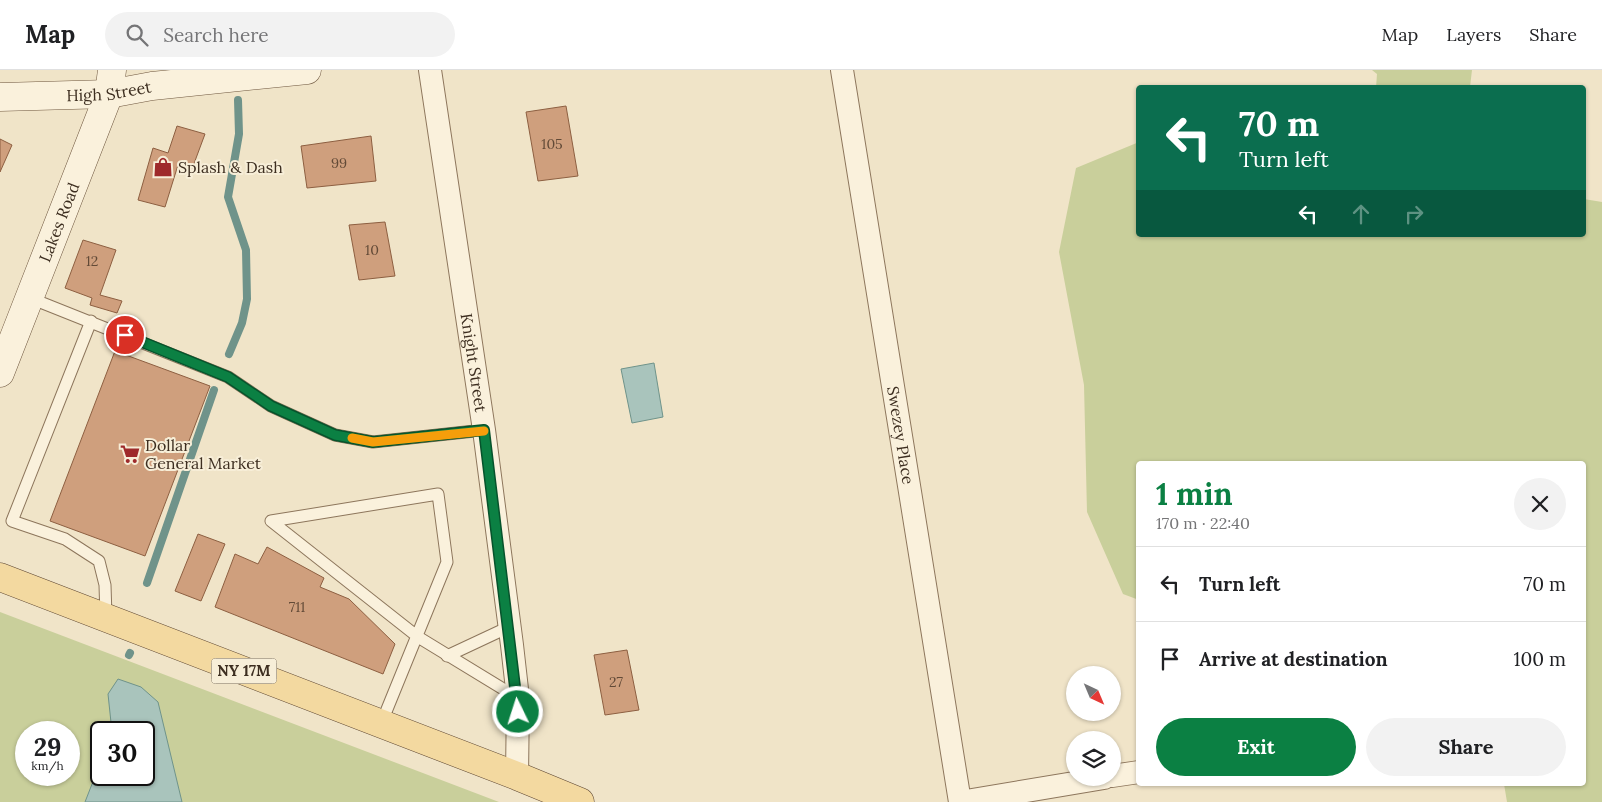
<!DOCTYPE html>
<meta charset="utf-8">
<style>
:root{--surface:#fff;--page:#f2f2f2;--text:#202124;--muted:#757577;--line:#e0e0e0;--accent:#0b8043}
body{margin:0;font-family:Lora,serif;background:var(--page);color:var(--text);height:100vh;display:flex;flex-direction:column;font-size:19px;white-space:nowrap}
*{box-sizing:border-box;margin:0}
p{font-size:16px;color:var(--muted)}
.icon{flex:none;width:28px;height:28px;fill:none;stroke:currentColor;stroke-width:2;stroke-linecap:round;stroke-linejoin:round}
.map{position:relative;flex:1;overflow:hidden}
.sheet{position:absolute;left:1136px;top:391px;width:450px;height:325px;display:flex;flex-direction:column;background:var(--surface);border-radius:5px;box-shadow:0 1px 4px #0004}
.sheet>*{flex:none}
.top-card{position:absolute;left:1136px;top:15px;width:450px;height:152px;border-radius:5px;box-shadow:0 1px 4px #0004;background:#0b6e4f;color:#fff;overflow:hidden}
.needle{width:32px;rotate:136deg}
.tools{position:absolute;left:1066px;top:596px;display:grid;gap:10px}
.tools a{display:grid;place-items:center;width:55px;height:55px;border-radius:50%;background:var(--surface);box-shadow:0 1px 4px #0004;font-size:25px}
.speed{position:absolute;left:15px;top:651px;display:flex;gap:10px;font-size:25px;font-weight:700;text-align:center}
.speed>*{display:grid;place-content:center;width:65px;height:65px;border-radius:50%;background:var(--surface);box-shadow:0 1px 4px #0004;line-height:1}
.speed small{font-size:12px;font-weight:400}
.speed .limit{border:2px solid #111;border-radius:8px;background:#fff;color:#111}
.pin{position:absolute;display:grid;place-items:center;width:42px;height:42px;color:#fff;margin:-21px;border:2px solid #fff;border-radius:50%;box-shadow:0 1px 5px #0007}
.me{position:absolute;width:55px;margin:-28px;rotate:356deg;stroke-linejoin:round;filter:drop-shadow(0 0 4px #0008)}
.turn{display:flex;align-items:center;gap:18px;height:105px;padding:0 20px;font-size:22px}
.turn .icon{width:65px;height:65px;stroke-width:2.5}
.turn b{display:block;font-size:35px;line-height:42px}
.lanes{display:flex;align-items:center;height:48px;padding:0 20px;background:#0003;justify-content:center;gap:25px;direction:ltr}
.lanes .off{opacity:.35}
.round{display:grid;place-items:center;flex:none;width:52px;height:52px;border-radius:26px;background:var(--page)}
.summary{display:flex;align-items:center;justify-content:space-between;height:85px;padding:0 20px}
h1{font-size:30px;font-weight:700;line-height:38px;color:var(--accent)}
.primary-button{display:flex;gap:10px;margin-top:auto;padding:10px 20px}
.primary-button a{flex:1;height:58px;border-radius:30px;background:var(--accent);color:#fff;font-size:20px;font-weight:700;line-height:58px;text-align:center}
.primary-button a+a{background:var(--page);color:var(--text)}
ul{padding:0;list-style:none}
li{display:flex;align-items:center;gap:15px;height:75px;padding:0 20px;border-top:1px solid var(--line)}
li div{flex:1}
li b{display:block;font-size:19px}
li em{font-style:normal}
header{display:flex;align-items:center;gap:30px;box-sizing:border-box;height:70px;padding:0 25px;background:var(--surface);border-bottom:1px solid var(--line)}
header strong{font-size:24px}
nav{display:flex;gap:28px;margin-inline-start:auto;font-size:18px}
.search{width:350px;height:45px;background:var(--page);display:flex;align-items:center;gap:12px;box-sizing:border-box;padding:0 18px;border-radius:28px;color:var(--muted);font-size:19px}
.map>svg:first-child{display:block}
.green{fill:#c9cf9b;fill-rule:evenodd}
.water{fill:#a9c4bc;stroke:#6f938a}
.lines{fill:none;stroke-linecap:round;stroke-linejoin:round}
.stream{stroke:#6f938a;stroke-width:8}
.building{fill:#cf9f7d;stroke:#8d5f41}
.lane-casing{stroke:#8d765c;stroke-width:13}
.street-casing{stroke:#8d765c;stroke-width:24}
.secondary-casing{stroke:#6f573f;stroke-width:29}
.primary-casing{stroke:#5b4430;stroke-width:29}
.lane{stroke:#faf1dc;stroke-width:11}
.street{stroke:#faf1dc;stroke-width:22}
.secondary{stroke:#faf1dc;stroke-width:28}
.primary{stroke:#f3d9a0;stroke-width:28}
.route-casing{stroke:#07532c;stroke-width:12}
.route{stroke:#0b8043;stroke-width:9}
.slow{stroke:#f59e0b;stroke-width:9}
.labels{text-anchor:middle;stroke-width:4;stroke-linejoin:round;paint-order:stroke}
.number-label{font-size:14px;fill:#624a37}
.shield{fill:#f7eed8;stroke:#756857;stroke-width:1}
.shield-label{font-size:15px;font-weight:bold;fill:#3d2e20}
.street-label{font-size:16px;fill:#3d2e20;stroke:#f7eed8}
.poi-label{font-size:16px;fill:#3d2e20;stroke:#f7eed8;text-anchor:start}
</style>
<header>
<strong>Map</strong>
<div class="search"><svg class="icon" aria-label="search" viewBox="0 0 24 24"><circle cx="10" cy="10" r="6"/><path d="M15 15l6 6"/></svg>Search here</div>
<nav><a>Map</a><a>Layers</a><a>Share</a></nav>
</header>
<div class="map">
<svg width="1602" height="732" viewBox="0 0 1602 732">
<rect width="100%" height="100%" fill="#f0e4c8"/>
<g class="green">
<path d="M1372,0H1472L1470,17L1376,18L1377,4Z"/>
<path d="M1139,72V165H1584V129L1602,132V732H1507L1504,714H1584V394H1139V530L1123,524L1087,442L1084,315L1059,182L1076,98Z"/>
<path d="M0,542L499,732H0ZM26,662H69V705H26ZM101,662H144V705H101Z"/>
</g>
<g class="water">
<path d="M654,293L663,347L632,353L621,299Z"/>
<path d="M118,609L141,617L158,632L182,732H85L101,691V705H144V662H112L108,624Z"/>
</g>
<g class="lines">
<g class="stream">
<path d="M229,284L242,253L247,229L246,180L228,127L239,64L238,30"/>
<path d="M147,513L214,320"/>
<path d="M129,585L130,583"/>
</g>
</g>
<g class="building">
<path d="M566,36L578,106L538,111L526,42Z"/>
<path d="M177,56L205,64L192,99L178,95L165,137L138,130L153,78L168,83Z"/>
<path d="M371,66L376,111L307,118L301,76Z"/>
<path d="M0,69L12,75L0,102Z"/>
<path d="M385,152L395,206L359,210L349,155Z"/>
<path d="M83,170L116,180L100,225L122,231L117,243L90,235L92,228L65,218Z"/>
<path d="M115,281L210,316L145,486L50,451Z"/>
<path d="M198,464L225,474L201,531L175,521Z"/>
<path d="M267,477L324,508L320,517L349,529L395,574L383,604L215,537L235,484L258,494Z"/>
<path d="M627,580L639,640L605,645L594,585Z"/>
</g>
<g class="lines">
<defs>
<g id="lane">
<path d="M30,228L228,307L271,336L335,365L373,372L484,360"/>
<path d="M91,251L12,451L65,469L99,491L105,515L106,547"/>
<path d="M447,586L509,557"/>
<path d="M381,654L447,492L438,424L271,451L418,567L518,628"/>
</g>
<g id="street">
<path id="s1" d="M430,0L484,360L512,575L518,628L517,706"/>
<path id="s2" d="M842,0L960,732"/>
<path d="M1112,706L1139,702"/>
<path d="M960,732L1104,708"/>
</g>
<g id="secondary">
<path id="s3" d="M0,27L109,24L152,16L307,0"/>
<path id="s4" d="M0,303L109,24L112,0"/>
</g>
<path id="primary" d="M0,507L517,706L580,732"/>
</defs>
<use href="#lane" class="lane-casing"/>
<use href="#street" class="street-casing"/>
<use href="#secondary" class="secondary-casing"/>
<use href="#primary" class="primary-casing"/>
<use href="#lane" class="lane"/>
<use href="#street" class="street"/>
<use href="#secondary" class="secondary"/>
<use href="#primary" class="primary"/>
</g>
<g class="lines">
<defs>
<path id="route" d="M125,265L228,307L271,336L335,365L373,372L484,360L518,642"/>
</defs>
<use href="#route" class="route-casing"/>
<use href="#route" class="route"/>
<path class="slow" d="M352,368L373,372L484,361"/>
</g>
<defs>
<symbol id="shop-bare" viewBox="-9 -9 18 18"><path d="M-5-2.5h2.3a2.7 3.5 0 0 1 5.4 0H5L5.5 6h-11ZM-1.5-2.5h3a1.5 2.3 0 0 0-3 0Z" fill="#9e2a2b" stroke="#f7eed8" stroke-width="2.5" paint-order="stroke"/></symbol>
<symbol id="supermarket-bare" viewBox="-9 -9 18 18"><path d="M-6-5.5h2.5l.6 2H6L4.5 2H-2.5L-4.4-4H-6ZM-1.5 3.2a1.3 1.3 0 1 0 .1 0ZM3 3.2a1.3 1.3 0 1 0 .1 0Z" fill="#9e2a2b" stroke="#f7eed8" stroke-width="2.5" paint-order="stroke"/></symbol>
</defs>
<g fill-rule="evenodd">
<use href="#shop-bare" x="149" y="83" width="28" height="28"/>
<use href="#supermarket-bare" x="116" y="370" width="28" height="28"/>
</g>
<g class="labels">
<g class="number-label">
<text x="552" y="79">105</text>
<text x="339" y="98">99</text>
<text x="372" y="185">10</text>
<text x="92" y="196">12</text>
<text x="297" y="542">711</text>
<text x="616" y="617">27</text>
</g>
<rect class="shield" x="211.5" y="588.5" width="65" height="25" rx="4"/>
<g class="shield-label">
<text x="244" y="606">NY 17M</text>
</g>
<g class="street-label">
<text dy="6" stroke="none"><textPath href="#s3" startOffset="109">High Street</textPath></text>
<text dy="6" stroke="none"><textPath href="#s4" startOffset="162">Lakes Road</textPath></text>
<text dy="6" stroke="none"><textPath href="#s1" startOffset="296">Knight Street</textPath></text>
<text dy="6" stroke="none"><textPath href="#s2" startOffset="370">Swezey Place</textPath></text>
</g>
<g class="poi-label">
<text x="178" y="103">Splash &amp; Dash</text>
<text x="145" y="381">Dollar<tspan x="145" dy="18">General Market</tspan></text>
</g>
</g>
</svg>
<div class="tools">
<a><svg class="needle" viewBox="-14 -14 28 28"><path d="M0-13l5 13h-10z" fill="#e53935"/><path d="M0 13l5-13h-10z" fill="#757577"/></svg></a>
<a><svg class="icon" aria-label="layers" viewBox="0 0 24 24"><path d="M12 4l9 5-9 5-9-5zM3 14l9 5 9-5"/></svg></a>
</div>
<div class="speed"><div>29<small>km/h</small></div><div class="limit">30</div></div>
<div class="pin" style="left:125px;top:265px;background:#d93025"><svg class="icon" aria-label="arrive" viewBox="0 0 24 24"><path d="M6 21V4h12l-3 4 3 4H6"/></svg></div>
<svg class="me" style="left:518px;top:642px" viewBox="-20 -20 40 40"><circle r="17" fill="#0b8043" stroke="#fff" stroke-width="3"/><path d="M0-11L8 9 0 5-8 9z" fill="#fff"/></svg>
<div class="top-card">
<div class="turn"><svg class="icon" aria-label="left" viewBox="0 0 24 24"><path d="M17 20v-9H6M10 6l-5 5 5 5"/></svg><div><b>70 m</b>Turn left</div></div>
<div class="lanes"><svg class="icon" aria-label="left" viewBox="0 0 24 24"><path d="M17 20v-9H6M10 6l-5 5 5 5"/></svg><svg class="icon off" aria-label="ahead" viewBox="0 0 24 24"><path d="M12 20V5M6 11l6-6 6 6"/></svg><svg class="icon off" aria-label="right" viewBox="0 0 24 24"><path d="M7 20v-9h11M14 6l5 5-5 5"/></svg></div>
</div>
<section class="sheet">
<div class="summary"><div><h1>1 min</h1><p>170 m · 22:40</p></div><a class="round"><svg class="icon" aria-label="close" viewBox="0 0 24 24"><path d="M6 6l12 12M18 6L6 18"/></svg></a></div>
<ul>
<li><svg class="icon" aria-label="left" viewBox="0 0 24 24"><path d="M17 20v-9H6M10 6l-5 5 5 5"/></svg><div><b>Turn left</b></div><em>70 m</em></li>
<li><svg class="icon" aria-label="arrive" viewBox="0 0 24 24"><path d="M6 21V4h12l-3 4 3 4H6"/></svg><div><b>Arrive at destination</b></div><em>100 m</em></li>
</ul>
<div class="primary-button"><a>Exit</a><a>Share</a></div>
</section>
</div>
